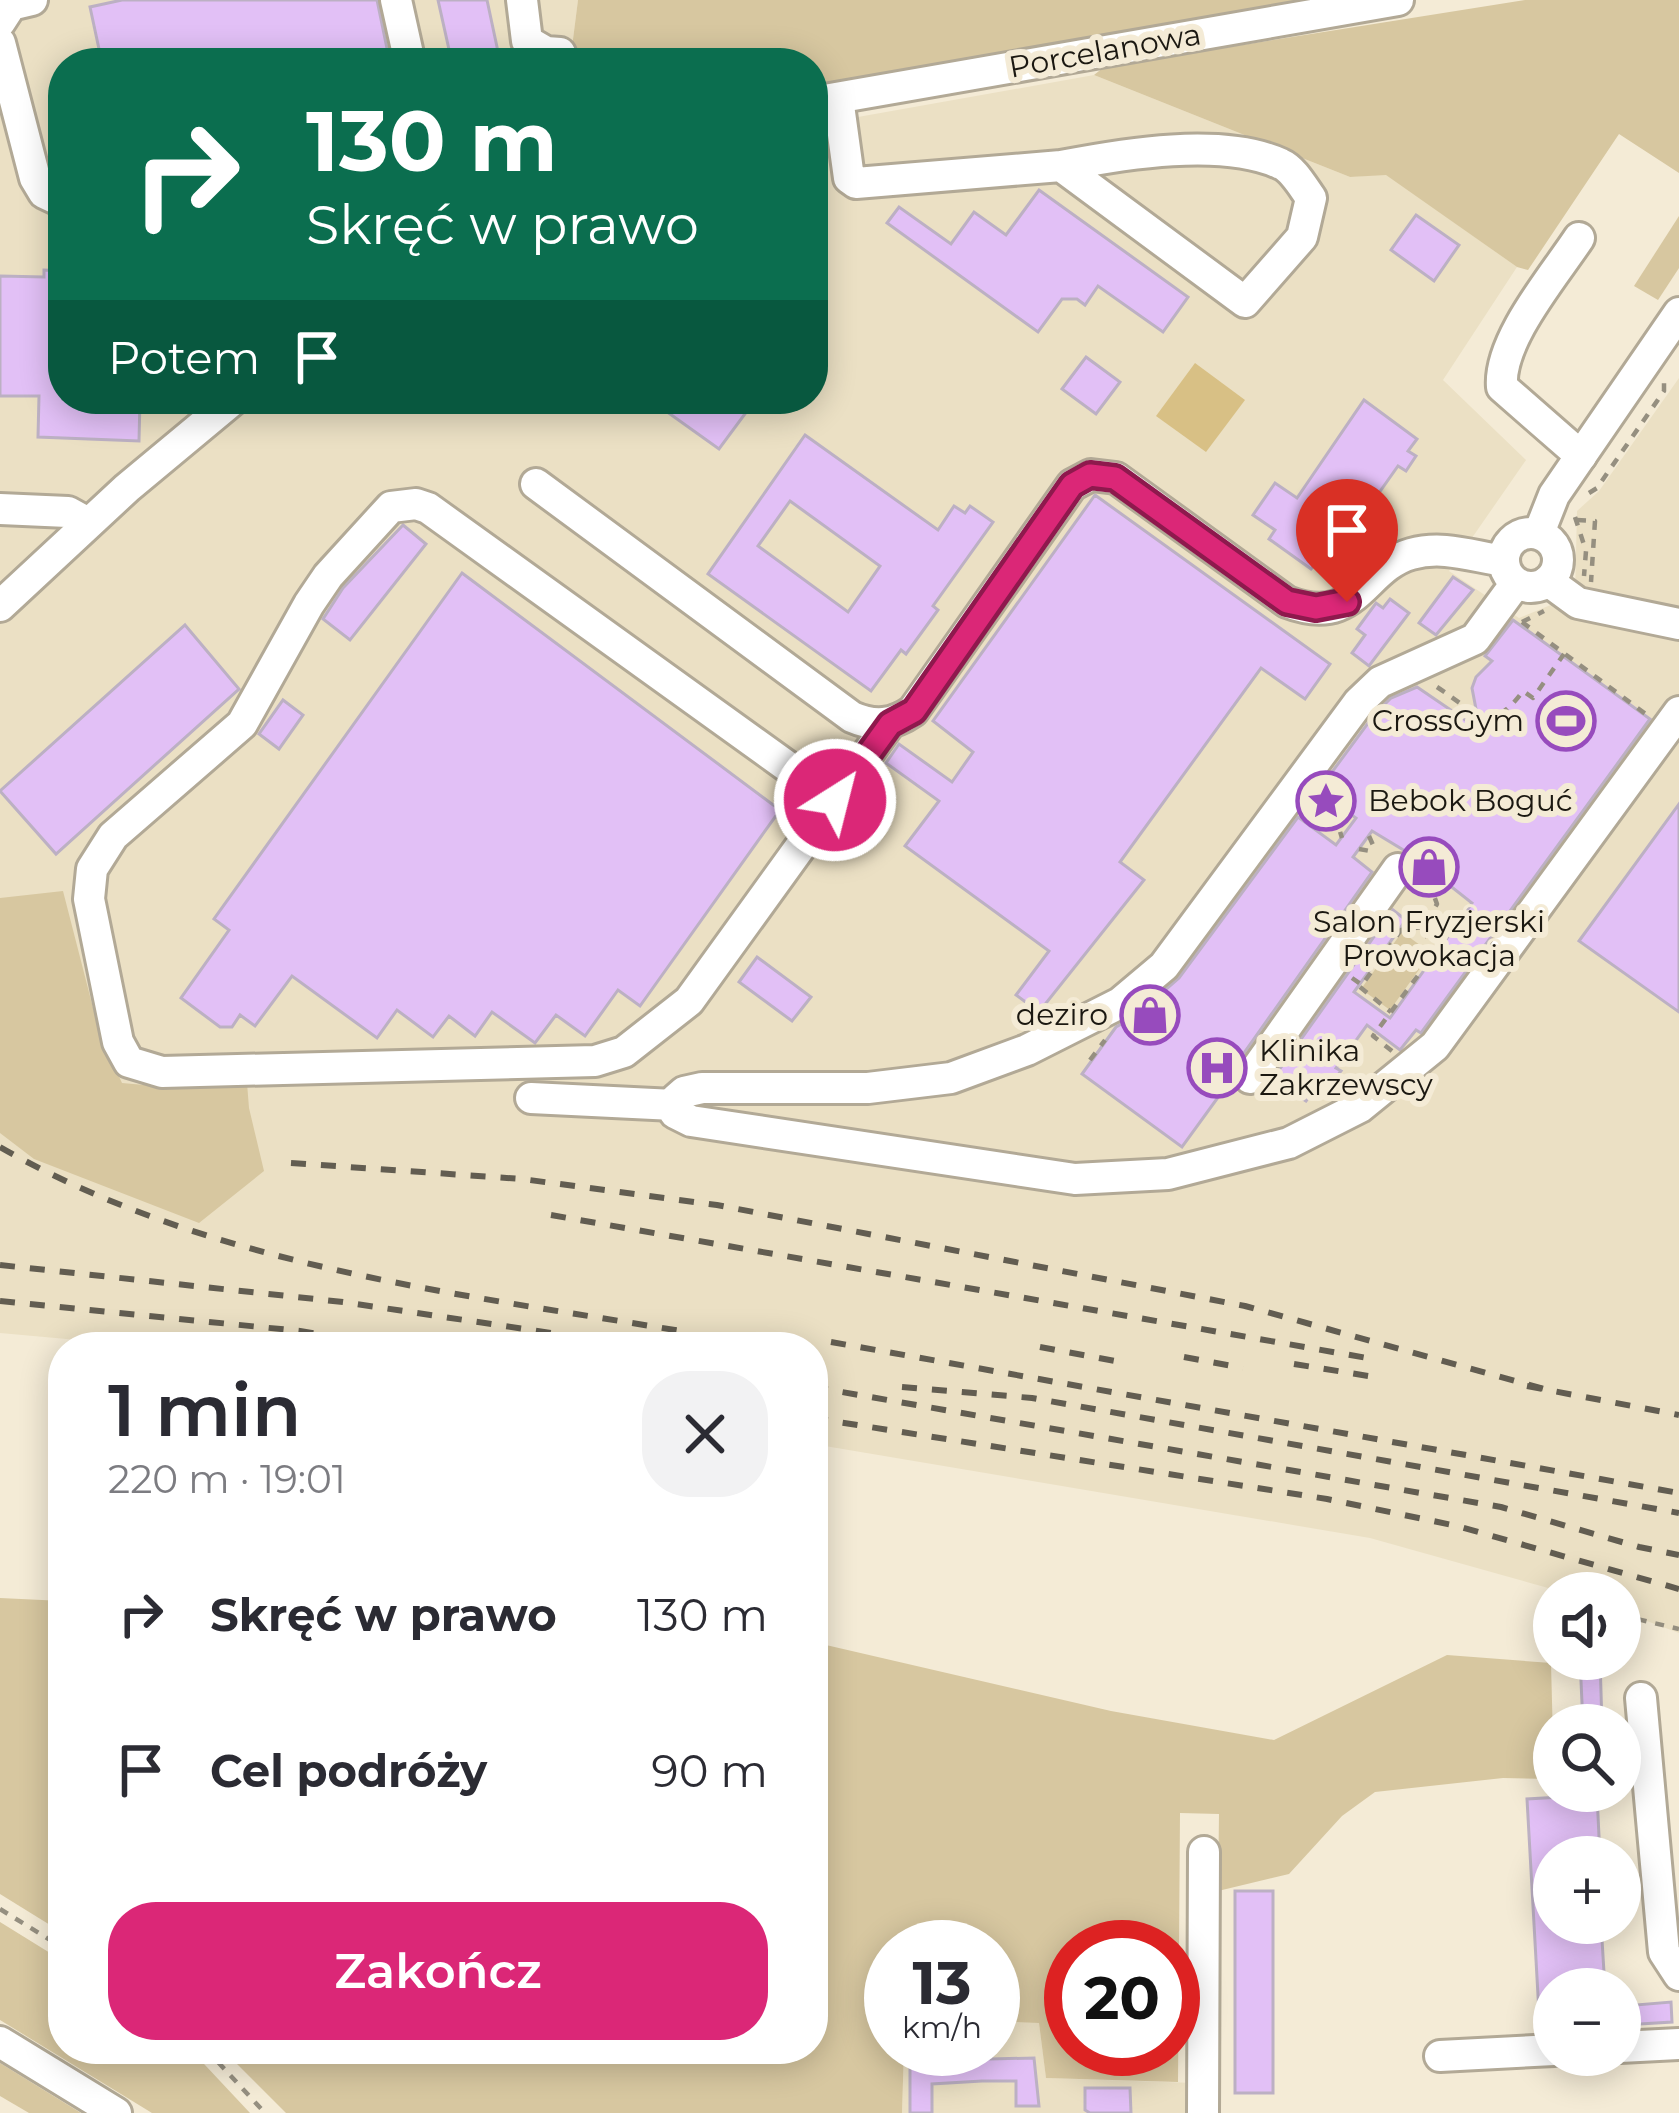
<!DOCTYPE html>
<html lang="pl">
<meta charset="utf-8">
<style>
:root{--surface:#fff;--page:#f2f2f3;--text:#2b2b33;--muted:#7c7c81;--accent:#db2777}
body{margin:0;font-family:Montserrat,sans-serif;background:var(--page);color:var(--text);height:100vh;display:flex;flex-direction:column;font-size:45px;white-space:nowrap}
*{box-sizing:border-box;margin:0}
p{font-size:39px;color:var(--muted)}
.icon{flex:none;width:66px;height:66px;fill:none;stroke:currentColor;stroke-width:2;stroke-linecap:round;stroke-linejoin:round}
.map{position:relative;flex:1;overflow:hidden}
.sheet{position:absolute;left:48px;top:1332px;width:780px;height:732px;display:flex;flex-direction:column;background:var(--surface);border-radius:48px;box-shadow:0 6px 30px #0003}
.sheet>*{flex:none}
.top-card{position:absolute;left:48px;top:48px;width:780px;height:366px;border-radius:48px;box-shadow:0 6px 30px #0003;background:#0b6e4f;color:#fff;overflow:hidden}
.buttons{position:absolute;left:1533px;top:1572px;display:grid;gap:24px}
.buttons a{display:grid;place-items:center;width:108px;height:108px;border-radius:50%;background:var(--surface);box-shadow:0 6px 30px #0003;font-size:60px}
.speed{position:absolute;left:864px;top:1920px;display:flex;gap:24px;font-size:60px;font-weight:700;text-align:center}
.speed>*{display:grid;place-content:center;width:156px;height:156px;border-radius:50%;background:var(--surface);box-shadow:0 6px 30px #0003;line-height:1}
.speed small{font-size:30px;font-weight:400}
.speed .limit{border:18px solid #d22;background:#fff;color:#111}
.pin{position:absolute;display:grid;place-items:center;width:102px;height:102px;color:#fff;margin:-123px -51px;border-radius:50% 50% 50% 0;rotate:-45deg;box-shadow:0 0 12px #0007}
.pin .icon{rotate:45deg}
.me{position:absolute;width:132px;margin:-66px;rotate:36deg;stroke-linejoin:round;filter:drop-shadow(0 0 9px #0008)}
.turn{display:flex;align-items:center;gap:42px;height:252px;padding:0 60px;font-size:54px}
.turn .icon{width:156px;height:156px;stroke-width:2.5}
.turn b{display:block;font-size:84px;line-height:102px}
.then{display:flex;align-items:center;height:114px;padding:0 60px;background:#0003;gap:24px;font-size:45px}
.round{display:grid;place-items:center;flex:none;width:126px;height:126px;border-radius:48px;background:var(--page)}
.overview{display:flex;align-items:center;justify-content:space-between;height:204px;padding:0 60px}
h1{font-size:72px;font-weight:600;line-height:90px}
.button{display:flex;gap:24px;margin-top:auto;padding:24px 60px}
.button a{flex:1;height:138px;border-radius:48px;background:var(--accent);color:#fff;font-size:48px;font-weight:600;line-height:138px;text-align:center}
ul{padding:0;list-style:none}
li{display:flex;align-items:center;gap:36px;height:156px;padding:0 60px}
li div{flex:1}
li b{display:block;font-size:45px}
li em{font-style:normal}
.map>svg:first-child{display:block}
.built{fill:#ebe0c4}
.green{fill:#d7c7a0;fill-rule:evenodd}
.water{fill:#d8c085}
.building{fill:#e2c0f6;stroke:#bcb0c3;stroke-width:3;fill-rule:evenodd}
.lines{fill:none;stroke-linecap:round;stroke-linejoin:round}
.minor-casing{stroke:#b2a996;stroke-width:36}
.path{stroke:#958f80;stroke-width:4.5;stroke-dasharray:9 9;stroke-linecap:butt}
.minor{stroke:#fff;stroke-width:30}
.rail{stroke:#625d51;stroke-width:6;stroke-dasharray:15 15;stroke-linecap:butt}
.route-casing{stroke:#8e194d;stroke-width:30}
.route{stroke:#db2777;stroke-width:21}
.labels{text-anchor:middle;stroke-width:12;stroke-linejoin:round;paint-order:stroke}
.street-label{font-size:30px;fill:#1b1811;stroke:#f4ebd6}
.poi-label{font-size:30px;fill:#1b1811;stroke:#f4ebd6;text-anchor:end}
</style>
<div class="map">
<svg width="1679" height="2113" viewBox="0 0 1679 2113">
<rect width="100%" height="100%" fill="#f4ebd6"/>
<g class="built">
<path d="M0,0H578L572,47L574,63H63V399H813V125L1094,75L1350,177L1386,174L1517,267L1443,380L1526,460L1449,571L1519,618L1575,595L1577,511L1599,491L1679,378V1633L1620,1611V1593H1566L1370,1538L813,1444V1347H155L0,1333Z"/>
<path d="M993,2021L1039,2022L1046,2078L1195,2083V2113H902L904,2049H993Z"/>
</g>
<g class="green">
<path d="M578,0H1298L813,87V63H574L572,47Z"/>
<path d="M1525,0H1679V173L1619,134L1528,270L1517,267L1386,175L1350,177L1094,75L1104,67Z"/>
<path d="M1679,216V268L1658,300L1634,286Z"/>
<path d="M63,891L100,1035L122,1083L167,1087L247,1083L249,1108L264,1171L199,1223L34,1159L0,1133V898Z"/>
<path d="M1402,932L1431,953L1390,1010L1361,989Z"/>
<path d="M0,1598L63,1601V1933L0,1894Z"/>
<path d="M813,1642L1111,1711L1274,1740L1447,1655L1551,1663L1554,1779L1503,1778L1375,1792L1342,1816L1289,1874L1218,1891L1219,1814L1180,1813L1178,2082L1046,2078L1039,2023L993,2021V1947H891V2049H904L902,2113H286L222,2049H813ZM1071,1947H1173V2049H1071Z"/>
<path d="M0,1922L63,1961V2049H190L250,2113H152L0,2020Z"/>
<path d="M0,2063L81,2113H29L0,2096Z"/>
</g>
<path class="water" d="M1195,363L1245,400L1206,452L1156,416Z"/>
<g class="building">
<path d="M122,0H377L390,63H102L90,7Z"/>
<path d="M438,0H487L500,61L452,63Z"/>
<path d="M1039,190L1188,297L1163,332L1098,286L1085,305L1077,299H1062L1038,332L887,223L899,207L951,244L974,212L1006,235Z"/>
<path d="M1416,215L1459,245L1434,281L1391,250Z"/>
<path d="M44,270L63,271V399H140L139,441L38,437L39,396H0V276L44,277Z"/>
<path d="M1086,357L1120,382L1096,414L1062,389Z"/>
<path d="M649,399H756L719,449Z"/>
<path d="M1364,400L1417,439L1408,451L1416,456L1406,471L1398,466L1335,555L1328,550L1311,569L1269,539L1275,530L1253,515L1275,483L1297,498Z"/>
<path d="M805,435L938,530L954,506L965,513L970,506L993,522L933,606L938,610L906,654L901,650L871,691L708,574ZM790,501L880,566L848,612L758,546Z"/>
<path d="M1095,495L1330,664L1305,699L1261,668L1120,862L1144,880L1039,1012L1016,995L1049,951L905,846L939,801L886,763L899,744L952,782L973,752L933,721Z"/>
<path d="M403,525L426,544L350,640L323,619L343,588Z"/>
<path d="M462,573L780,810L640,1006L618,990L585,1036L556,1015L535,1043L492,1012L475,1036L449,1016L433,1037L397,1010L377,1038L292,976L255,1026L240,1015L232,1027H220L181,998L229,930L214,919Z"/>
<path d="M1453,577L1473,590L1436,635L1419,623Z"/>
<path d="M1390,599L1409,613L1369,666L1352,653L1365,635L1357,629L1376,603L1383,608Z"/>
<path d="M1513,620L1650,719L1421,1033L1416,1030L1400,1050L1367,1025L1336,1068L1341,1071L1330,1085L1322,1080L1306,1101L1272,1080L1393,910L1406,920L1354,992L1390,1018L1472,903L1410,854L1372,831L1353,857L1372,872L1215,1094L1219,1096L1182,1147L1082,1074L1116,1027L1134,1017L1140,1021L1157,997L1179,978L1298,817L1336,845L1356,818L1318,791L1374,715L1391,698L1417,687L1480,730L1472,688L1476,677L1492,661L1485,656Z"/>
<path d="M185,625L239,689L56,854L0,791Z"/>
<path d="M283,700L303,715L279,749L259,734Z"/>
<path d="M1679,804V1012L1579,941Z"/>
<path d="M757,957L811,997L792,1021L739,982Z"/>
<path d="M1580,1659H1600L1602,1725H1583Z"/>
<path d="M1597,1795L1600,1857H1554V1923H1601L1605,1989H1554V2031H1540L1527,1799Z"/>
<rect x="1235" y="1891" width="38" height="202"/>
<path d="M1671,2002L1672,2022L1624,2025L1623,2006Z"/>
<path d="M910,2050H981L991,2051V2059L1034,2058L1039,2106H1016V2081H982L932,2084V2113H910Z"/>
<path d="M1085,2088H1130L1131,2113H1090L1085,2110Z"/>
</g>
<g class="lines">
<defs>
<g id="minor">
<path d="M396,0L410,63"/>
<path d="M522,0L527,41L546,52L560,53L559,63"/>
<path d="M0,22L11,5L32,0"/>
<path d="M0,43L35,178L44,193L63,202"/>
<path d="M838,98L849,178L856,183L1061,166L1245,302L1302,237L1311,198C1303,187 1293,169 1281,164C1222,137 1123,154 1061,166"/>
<path d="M813,102L1398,0"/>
<path d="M1579,238C1554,276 1498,341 1502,387L1581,456"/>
<path d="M536,484L852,717C875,727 893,725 913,711L1072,485L1091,475L1116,478L1287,602C1358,629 1362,568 1411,554C1443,545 1471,556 1504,561"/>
<path d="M0,509L68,512L88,523"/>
<circle cx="1531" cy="560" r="27"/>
<path d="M1539,533L1554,495L1679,313"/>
<path d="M1548,581L1578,603L1679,624"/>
<path d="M1516,583L1475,639L1380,682L1359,702L1164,966L1120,1003L1027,1050L951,1078L868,1088H702L684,1092L676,1099L675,1113L691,1121L1075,1179L1168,1174L1289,1143L1360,1107L1435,1046L1679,712"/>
<path d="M0,606L127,488L234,399"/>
<path d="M834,800L428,508L416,504L391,507L328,576L309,604L242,724L113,836L92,869L89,899L118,1042L129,1062L162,1072L595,1061L624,1052L689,1001L889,724"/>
<path d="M1250,1078L1398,869"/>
<path d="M531,1098L674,1105"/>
<path d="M1641,1698L1664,1952L1679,1975"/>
<path d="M0,2042L116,2113"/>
<path d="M1620,2047L1679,2044"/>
<path d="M1440,2056L1554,2050"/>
<path d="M1203,2113L1204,1852"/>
</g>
</defs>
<use href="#minor" class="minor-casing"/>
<g class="path">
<path d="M1589,493L1597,488L1664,391V380"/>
<path d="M1575,517L1586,551L1584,576"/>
<path d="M1577,520L1595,521L1591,582"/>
<path d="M1522,622L1647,715"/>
<path d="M1522,622L1544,611"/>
<path d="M1437,687C1475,712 1490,736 1523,691L1533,698L1564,654"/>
<path d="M1314,809L1338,825L1342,838"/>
<path d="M1369,836L1376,852"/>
<path d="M1359,849L1375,852"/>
<path d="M1352,978L1362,985L1401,930L1423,927L1437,904L1433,893L1420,884"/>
<path d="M1360,987L1391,1012"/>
<path d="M1392,1051L1373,1036L1434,954L1423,927"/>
<path d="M1090,1060L1105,1040"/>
<path d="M1620,1620L1633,1618L1679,1629"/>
<path d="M0,1909L63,1948"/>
<path d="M206,2049L265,2113"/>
</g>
<use href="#minor" class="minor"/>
<g class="rail">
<path d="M0,1147C208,1266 454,1293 687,1332"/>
<path d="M291,1163L522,1179L717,1205L1245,1306L1544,1389"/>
<path d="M551,1215L1373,1359"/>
<path d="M0,1265L343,1302L646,1347"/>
<path d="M0,1301L300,1331L397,1347"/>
<path d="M831,1342L1679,1493"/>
<path d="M1040,1347L1115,1361"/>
<path d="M1184,1357L1243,1368"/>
<path d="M1294,1364L1381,1378"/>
<path d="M1527,1386L1679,1415"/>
<path d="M813,1387L1501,1507L1639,1547L1679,1555"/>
<path d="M902,1387L1032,1398L1679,1513"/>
<path d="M813,1418L1327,1499L1457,1526L1679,1589"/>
</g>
</g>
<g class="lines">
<defs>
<path id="route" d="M835,800L890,724L914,711L1072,485L1090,475L1115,478L1287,602L1316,608L1347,602"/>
</defs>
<use href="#route" class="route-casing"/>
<use href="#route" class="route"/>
</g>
<defs>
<symbol id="stadium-ring" viewBox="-11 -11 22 22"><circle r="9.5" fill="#f4ebd6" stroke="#974bbd" stroke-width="1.5"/><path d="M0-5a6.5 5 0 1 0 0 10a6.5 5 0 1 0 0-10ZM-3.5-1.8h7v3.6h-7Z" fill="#974bbd"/></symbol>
<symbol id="sight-ring" viewBox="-11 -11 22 22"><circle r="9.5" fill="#f4ebd6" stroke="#974bbd" stroke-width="1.5"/><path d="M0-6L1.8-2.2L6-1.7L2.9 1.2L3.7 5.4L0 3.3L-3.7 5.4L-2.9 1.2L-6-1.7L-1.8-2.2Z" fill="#974bbd"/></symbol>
<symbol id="shop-ring" viewBox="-11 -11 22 22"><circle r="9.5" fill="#f4ebd6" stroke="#974bbd" stroke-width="1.5"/><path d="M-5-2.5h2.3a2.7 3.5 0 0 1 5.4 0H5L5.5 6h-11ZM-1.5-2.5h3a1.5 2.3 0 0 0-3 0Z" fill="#974bbd"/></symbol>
<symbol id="hospital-ring" viewBox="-11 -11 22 22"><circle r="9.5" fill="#f4ebd6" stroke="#974bbd" stroke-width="1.5"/><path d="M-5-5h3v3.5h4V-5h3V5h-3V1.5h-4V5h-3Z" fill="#974bbd"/></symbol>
</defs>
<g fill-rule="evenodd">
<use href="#stadium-ring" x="1533" y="688" width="66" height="66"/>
<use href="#sight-ring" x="1293" y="768" width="66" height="66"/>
<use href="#shop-ring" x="1396" y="834" width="66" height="66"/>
<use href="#shop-ring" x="1117" y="982" width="66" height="66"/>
<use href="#hospital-ring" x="1184" y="1035" width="66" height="66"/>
</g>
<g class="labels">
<g class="street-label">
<text transform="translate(1105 51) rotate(-10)" y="10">Porcelanowa</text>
</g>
<g class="poi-label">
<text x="1524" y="731">CrossGym</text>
<text x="1368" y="811" text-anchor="start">Bebok Boguć</text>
<text x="1429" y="932" text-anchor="middle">Salon Fryzjerski<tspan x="1429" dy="34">Prowokacja</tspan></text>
<text x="1108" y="1025">deziro</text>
<text x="1259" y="1061" text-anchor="start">Klinika<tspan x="1259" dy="34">Zakrzewscy</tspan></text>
</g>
</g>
</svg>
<div class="buttons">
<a><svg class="icon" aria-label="sound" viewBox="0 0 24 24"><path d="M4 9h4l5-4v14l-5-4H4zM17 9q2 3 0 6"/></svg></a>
<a><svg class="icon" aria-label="search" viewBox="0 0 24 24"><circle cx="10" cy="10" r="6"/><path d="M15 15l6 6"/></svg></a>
<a>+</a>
<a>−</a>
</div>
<div class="speed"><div>13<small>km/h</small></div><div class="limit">20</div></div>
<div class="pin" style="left:1347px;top:602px;background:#d93025"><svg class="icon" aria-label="arrive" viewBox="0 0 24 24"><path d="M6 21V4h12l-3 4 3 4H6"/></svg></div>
<svg class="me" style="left:835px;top:800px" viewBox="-20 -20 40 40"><circle r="17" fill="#db2777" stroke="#fff" stroke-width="3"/><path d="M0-11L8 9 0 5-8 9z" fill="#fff"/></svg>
<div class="top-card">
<div class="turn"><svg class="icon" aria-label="right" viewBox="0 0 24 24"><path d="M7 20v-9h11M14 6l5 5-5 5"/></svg><div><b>130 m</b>Skręć w prawo</div></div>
<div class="then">Potem<svg class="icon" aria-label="arrive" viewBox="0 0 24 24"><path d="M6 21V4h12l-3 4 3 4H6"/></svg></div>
</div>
<section class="sheet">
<div class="overview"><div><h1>1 min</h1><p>220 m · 19:01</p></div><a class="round"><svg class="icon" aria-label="close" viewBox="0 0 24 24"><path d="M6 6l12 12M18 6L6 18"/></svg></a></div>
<ul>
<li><svg class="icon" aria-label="right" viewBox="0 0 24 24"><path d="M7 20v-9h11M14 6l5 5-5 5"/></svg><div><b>Skręć w prawo</b></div><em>130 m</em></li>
<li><svg class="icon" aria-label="arrive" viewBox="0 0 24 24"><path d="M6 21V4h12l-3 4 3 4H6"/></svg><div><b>Cel podróży</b></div><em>90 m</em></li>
</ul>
<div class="button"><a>Zakończ</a></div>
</section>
</div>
